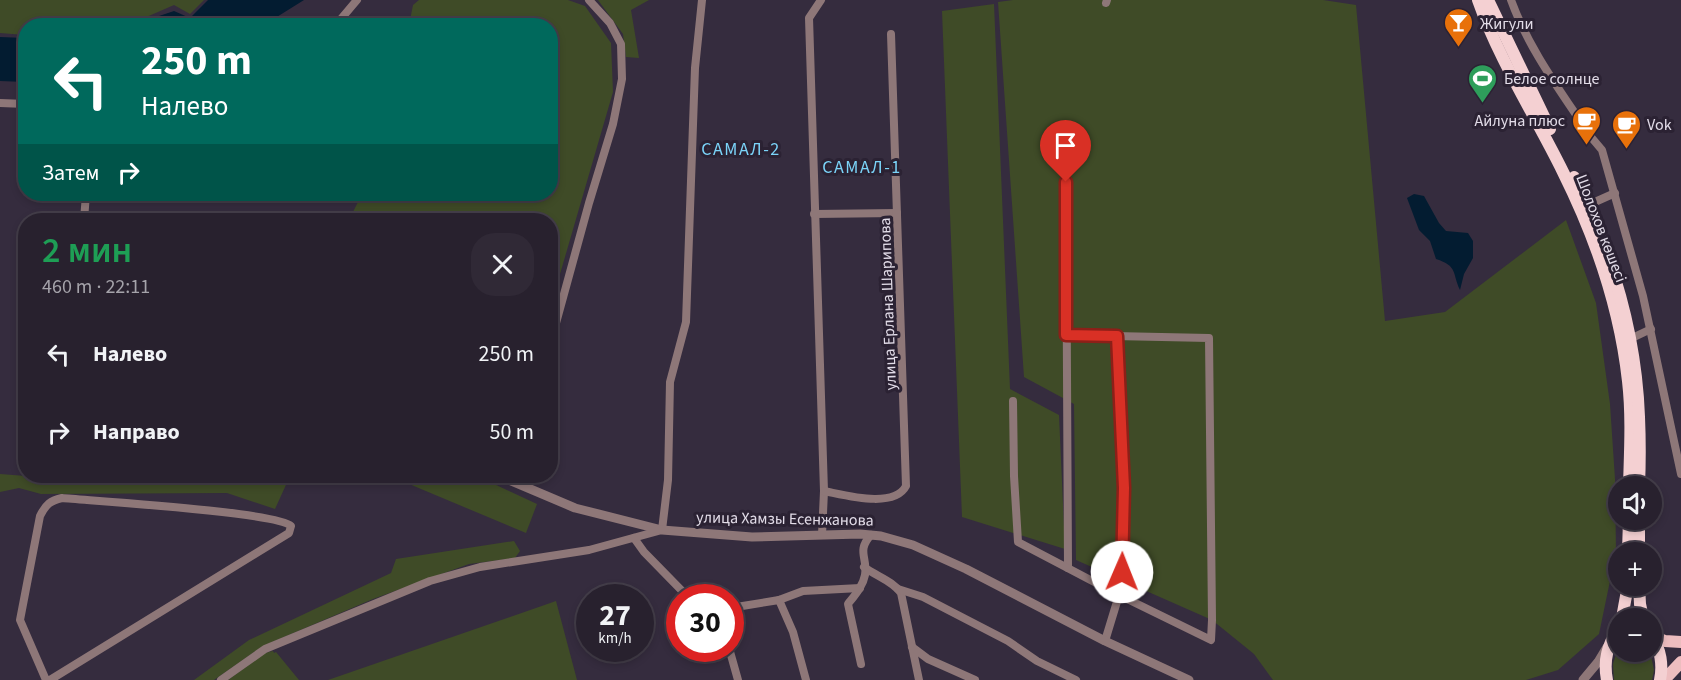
<!DOCTYPE html>
<html lang="ru">
<meta charset="utf-8">
<style>
:root{--surface:#28212e;--page:#302936;--text:#f1f3f6;--muted:#a5a3aa;--line:#443e4a}
body{margin:0;font-family:"Source Sans 3",sans-serif;background:var(--page);color:var(--text);height:100vh;display:flex;flex-direction:column;font-size:22px;white-space:nowrap}
*{box-sizing:border-box;margin:0}
p{font-size:20px;color:var(--muted)}
.icon{flex:none;width:33px;height:33px;fill:none;stroke:currentColor;stroke-width:2;stroke-linecap:round;stroke-linejoin:round}
.map{position:relative;flex:1;overflow:hidden}
.drawer{position:absolute;left:18px;top:213px;width:540px;height:270px;display:flex;flex-direction:column;background:var(--surface);border-radius:24px;box-shadow:0 3px 9px #0003,0 0 0 2px var(--line)}
.drawer>*{flex:none}
.banner{position:absolute;left:18px;top:18px;width:540px;height:183px;border-radius:24px;box-shadow:0 3px 9px #0003,0 0 0 2px var(--line);background:#00695c;color:#fff;overflow:hidden}
.buttons{position:absolute;left:1608px;top:476px;display:grid;gap:12px}
.buttons a{display:grid;place-items:center;width:54px;height:54px;border-radius:50%;background:var(--surface);box-shadow:0 3px 9px #0003,0 0 0 2px var(--line);font-size:30px}
.speed{position:absolute;left:576px;top:584px;display:flex;gap:12px;font-size:30px;font-weight:700;text-align:center}
.speed>*{display:grid;place-content:center;width:78px;height:78px;border-radius:50%;background:var(--surface);box-shadow:0 3px 9px #0003,0 0 0 2px var(--line);line-height:1}
.speed small{font-size:15px;font-weight:400}
.speed .limit{border:9px solid #d22;background:#fff;color:#111}
.pin{position:absolute;display:grid;place-items:center;width:51px;height:51px;color:#fff;margin:-62px -26px;border-radius:50% 50% 50% 0;rotate:-45deg;box-shadow:0 0 6px #0007}
.pin .icon{rotate:45deg}
.me{position:absolute;width:66px;margin:-33px;rotate:1deg;stroke-linejoin:round;filter:drop-shadow(0 0 4px #0008)}
.turn{display:flex;align-items:center;gap:21px;height:126px;padding:0 24px;font-size:27px}
.turn .icon{width:78px;height:78px;stroke-width:2.5}
.turn b{display:block;font-size:42px;line-height:51px}
.then{display:flex;align-items:center;height:57px;padding:0 24px;background:#0003;gap:12px;font-size:22px}
.round{display:grid;place-items:center;flex:none;width:63px;height:63px;border-radius:24px;background:var(--page)}
.summary{display:flex;align-items:center;justify-content:space-between;height:102px;padding:0 24px}
h1{font-size:36px;font-weight:600;line-height:45px;color:#1e9e55}
ul{padding:0;list-style:none}
li{display:flex;align-items:center;gap:18px;height:78px;padding:0 24px}
li div{flex:1}
li b{display:block;font-size:22px}
li em{font-style:normal}
.map>svg:first-child{display:block}
.green{fill:#3f4b27}
.water{fill:#031c31}
.lines{fill:none;stroke-linecap:round;stroke-linejoin:round}
.minor{stroke:#8e7778;stroke-width:8}
.tertiary{stroke:#8e7778;stroke-width:9}
.primary{stroke:#edbdbf;stroke-width:12}
.trunk{stroke:#f4d0d2;stroke-width:12}
.route-casing{stroke:#8d1f18;stroke-width:15}
.route{stroke:#d93025;stroke-width:10}
.labels{text-anchor:middle;stroke-width:6;stroke-linejoin:round;paint-order:stroke}
.poi-label{font-size:16px;fill:#e2dce8;stroke:#2b2233;text-anchor:start}
.street-label{font-size:16px;fill:#e2dce8;stroke:#2b2233}
.neighbourhood-label{font-size:18px;letter-spacing:1.5px;fill:#7bd4f9;stroke:#2b2233}
</style>
<div class="map">
<svg width="1681" height="680" viewBox="0 0 1681 680">
<rect width="100%" height="100%" fill="#352c3e"/>
<g class="green">
<path d="M0,0H204L190,14L174,5L135,22L112,25L26,26L25,35L0,33Z"/>
<path d="M419,0H568L585,6L611,43L613,92L551,305L550,220H349L362,194H550V26L409,25L413,5Z"/>
<path d="M598,0H649L631,10L639,58L626,57L623,34Z"/>
<path d="M1013,0H1323L1356,5L1385,321L1445,312L1566,220L1596,303L1610,404L1615,479L1616,552L1599,634L1558,670L1526,680H1273L1254,654L1212,620L1076,560L1074,404L1024,377L998,2Z"/>
<path d="M994,4L1010,389L1059,415L1065,549L962,517L942,11Z"/>
<path d="M0,474L26,476H290L275,509L227,493L41,494L19,488L0,492Z"/>
<path d="M390,476H477L537,504L526,533Z"/>
<path d="M514,541L520,551L515,558L469,564L373,599L263,646L214,680H194L249,640L391,573L396,559Z"/>
<path d="M556,601L577,680H328Z"/>
<path d="M1618,648V651H1650L1654,670L1652,680H1614L1613,664Z"/>
<path d="M273,651L274,653L276,652L299,680H228L265,653Z"/>
</g>
<g class="water">
<path d="M208,0H304L264,25H132L174,11L190,18Z"/>
<path d="M0,37L25,38V82L0,81Z"/>
<path d="M1414,194L1424,196L1439,223L1446,231L1468,233L1473,241V258L1464,274L1460,290C1452,273 1458,266 1436,259L1430,241L1419,230L1407,198Z"/>
</g>
<g class="lines">
<g class="minor">
<path d="M821,0L809,18L824,491L822,535"/>
<path d="M1511,0C1529,50 1562,93 1591,137L1602,150L1643,296L1681,474"/>
<path d="M1106,3L1107,0"/>
<path d="M335,26L357,0"/>
<path d="M0,103L26,104"/>
<path d="M1066,182L1068,568"/>
<path d="M1586,206L1615,193"/>
<path d="M814,214L897,213"/>
<path d="M84,220L86,194"/>
<path d="M1630,339L1651,329"/>
<path d="M550,345L589,203L613,124L622,79L621,44L610,23L589,0"/>
<path d="M1013,401L1014,476L1018,542L1119,595L1211,640L1212,620L1209,338L1066,335"/>
<path d="M501,476L509,480L512,476"/>
<path d="M824,491C845,495 894,509 906,486L891,34"/>
<path d="M634,538L644,552L688,597"/>
<path d="M864,567C876,576 893,581 901,593L919,680"/>
<path d="M898,589L923,597L1008,641L1037,661L1076,680"/>
<path d="M779,600L793,632L806,680"/>
<path d="M730,608L779,600L803,591L860,588"/>
<path d="M1105,641L1119,595L1122,572L1123,488L1117,336"/>
<path d="M912,647L928,659L975,680"/>
<path d="M729,648L738,680"/>
<path d="M861,664L848,604C855,595 863,586 865,575C868,558 856,551 871,535"/>
<path d="M46,680L20,620L40,516C46,504 50,501 62,498C95,501 277,512 291,526L289,533L50,680"/>
<path d="M221,680L265,649L430,581L480,567L589,550L662,530L668,480L670,382L686,322L695,68L702,0"/>
</g>
<g class="tertiary">
<path d="M509,480L575,508L662,530L752,537L860,534L881,536L913,545L966,569L1105,641L1189,680"/>
<path d="M1583,680L1598,662L1607,647"/>
</g>
<g class="primary">
<path d="M1652,636L1665,641L1681,642"/>
<path d="M1664,680L1681,662"/>
</g>
<g class="trunk">
<path d="M1478,0C1499,60 1535,115 1563,172C1595,236 1620,309 1628,381C1632,416 1630,451 1629,486"/>
<path d="M1488,0L1550,129"/>
<path d="M1574,177C1611,251 1636,334 1639,417C1640,440 1640,463 1639,486"/>
<path d="M1628,552L1629,519"/>
<path d="M1639,552V519"/>
<path d="M1639,585L1640,604L1643,618"/>
<path d="M1622,618L1628,585"/>
<path d="M1652,637C1661,649 1663,666 1660,680"/>
<path d="M1607,680C1603,659 1608,646 1618,628"/>
</g>
</g>
<g class="lines">
<defs>
<path id="route" d="M1066,182V335L1117,336L1124,488L1122,572"/>
</defs>
<use href="#route" class="route-casing"/>
<use href="#route" class="route"/>
</g>
<defs>
<symbol id="bar-pin" viewBox="-11 -11 22 30"><path d="M0 17L-7.5 6A9.5 9.5 0 1 1 7.5 6Z" fill="#e8710a" stroke="#2b2233"/><path d="M-6-5H6L.8 .8V4.5H3.5V6h-7V4.5H-.8V.8Z" fill="#fff"/></symbol>
<symbol id="stadium-pin" viewBox="-11 -11 22 30"><path d="M0 17L-7.5 6A9.5 9.5 0 1 1 7.5 6Z" fill="#2e9e5b" stroke="#2b2233"/><path d="M0-5a6.5 5 0 1 0 0 10a6.5 5 0 1 0 0-10ZM-3.5-1.8h7v3.6h-7Z" fill="#fff"/></symbol>
<symbol id="cafe-pin" viewBox="-11 -11 22 30"><path d="M0 17L-7.5 6A9.5 9.5 0 1 1 7.5 6Z" fill="#e8710a" stroke="#2b2233"/><path d="M-5.5-4.5H6V0H3Q3 3.5 0 3.5H-2.5Q-5.5 3.5-5.5 0ZM3-3.2v2h1.7v-2ZM-6 4.5H4V6H-6Z" fill="#fff"/></symbol>
</defs>
<g fill-rule="evenodd">
<use href="#bar-pin" x="1442" y="6" width="33" height="45"/>
<use href="#stadium-pin" x="1466" y="62" width="33" height="45"/>
<use href="#cafe-pin" x="1570" y="104" width="33" height="45"/>
<use href="#cafe-pin" x="1610" y="108" width="33" height="45"/>
</g>
<g class="labels">
<g class="poi-label">
<text x="1480" y="29">Жигули</text>
<text x="1504" y="84">Белое солнце</text>
<text x="1565" y="126" text-anchor="end">Айлуна плюс</text>
<text x="1647" y="130">Vok</text>
</g>
<g class="street-label">
<text transform="translate(1602 228) rotate(69)" y="6">Шолохов көшесі</text>
<text transform="translate(887 304) rotate(-92)" y="6">улица Ерлана Шарипова</text>
<text transform="translate(785 518) rotate(1)" y="6">улица Хамзы Есенжанова</text>
</g>
<g class="neighbourhood-label">
<text x="741" y="155">САМАЛ-2</text>
<text x="862" y="173">САМАЛ-1</text>
</g>
</g>
</svg>
<div class="buttons">
<a><svg class="icon" aria-label="sound" viewBox="0 0 24 24"><path d="M4 9h4l5-4v14l-5-4H4zM17 9q2 3 0 6"/></svg></a>
<a>+</a>
<a>−</a>
</div>
<div class="speed"><div>27<small>km/h</small></div><div class="limit">30</div></div>
<div class="pin" style="left:1066px;top:182px;background:#d93025"><svg class="icon" aria-label="arrive" viewBox="0 0 24 24"><path d="M6 21V4h12l-3 4 3 4H6"/></svg></div>
<svg class="me" style="left:1122px;top:572px" viewBox="-20 -20 40 40"><circle r="19" fill="#fff"/><path d="M0-13L10 11 0 6-10 11z" fill="#d93025"/></svg>
<div class="banner">
<div class="turn"><svg class="icon" aria-label="left" viewBox="0 0 24 24"><path d="M17 20v-9H6M10 6l-5 5 5 5"/></svg><div><b>250 m</b>Налево</div></div>
<div class="then">Затем<svg class="icon" aria-label="right" viewBox="0 0 24 24"><path d="M7 20v-9h11M14 6l5 5-5 5"/></svg></div>
</div>
<section class="drawer">
<div class="summary"><div><h1>2 мин</h1><p>460 m · 22:11</p></div><a class="round"><svg class="icon" aria-label="close" viewBox="0 0 24 24"><path d="M6 6l12 12M18 6L6 18"/></svg></a></div>
<ul>
<li><svg class="icon" aria-label="left" viewBox="0 0 24 24"><path d="M17 20v-9H6M10 6l-5 5 5 5"/></svg><div><b>Налево</b></div><em>250 m</em></li>
<li><svg class="icon" aria-label="right" viewBox="0 0 24 24"><path d="M7 20v-9h11M14 6l5 5-5 5"/></svg><div><b>Направо</b></div><em>50 m</em></li>
</ul>
</section>
</div>
